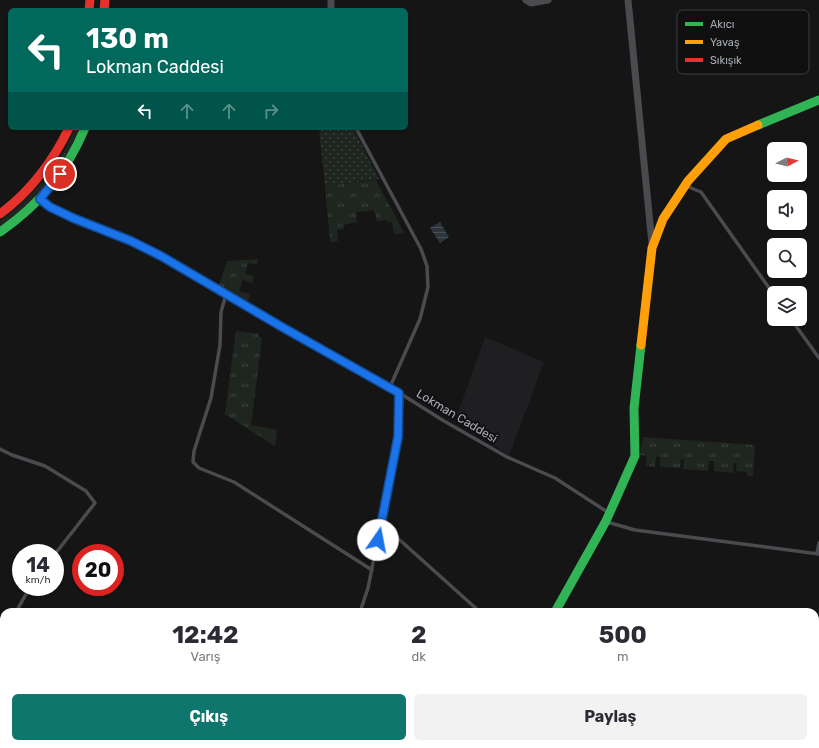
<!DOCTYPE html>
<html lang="tr">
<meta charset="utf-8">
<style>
:root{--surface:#fff;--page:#f2f2f3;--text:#2b2b33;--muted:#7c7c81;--accent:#0f766e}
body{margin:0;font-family:Rubik,sans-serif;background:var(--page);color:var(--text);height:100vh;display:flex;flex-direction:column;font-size:15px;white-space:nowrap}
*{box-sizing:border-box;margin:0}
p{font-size:13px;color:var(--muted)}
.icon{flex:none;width:22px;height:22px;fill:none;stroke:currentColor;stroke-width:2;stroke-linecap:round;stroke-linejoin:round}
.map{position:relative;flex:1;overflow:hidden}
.drawer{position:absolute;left:0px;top:608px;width:819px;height:140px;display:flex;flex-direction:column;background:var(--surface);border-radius:12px 12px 0 0;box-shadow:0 1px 3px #0004}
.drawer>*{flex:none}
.top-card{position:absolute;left:8px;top:8px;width:400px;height:122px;border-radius:6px;box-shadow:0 1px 3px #0004;background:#00695c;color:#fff;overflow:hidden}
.needle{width:26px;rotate:83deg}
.tools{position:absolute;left:767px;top:142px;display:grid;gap:8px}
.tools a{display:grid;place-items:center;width:40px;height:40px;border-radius:6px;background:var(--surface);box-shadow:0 1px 3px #0004;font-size:20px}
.speed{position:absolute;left:12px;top:544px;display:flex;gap:8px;font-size:20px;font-weight:700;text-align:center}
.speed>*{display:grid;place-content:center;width:52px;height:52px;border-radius:50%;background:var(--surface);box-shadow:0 1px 3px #0004;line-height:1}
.speed small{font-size:10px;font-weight:400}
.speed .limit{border:6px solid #d22;background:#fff;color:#111}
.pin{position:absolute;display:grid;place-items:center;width:34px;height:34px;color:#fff;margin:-17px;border:2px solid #fff;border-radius:50%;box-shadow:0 1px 4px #0007}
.me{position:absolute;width:44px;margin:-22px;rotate:12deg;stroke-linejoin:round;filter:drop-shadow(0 0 3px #0008)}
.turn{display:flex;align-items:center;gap:14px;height:84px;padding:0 12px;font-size:18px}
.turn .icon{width:52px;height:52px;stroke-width:2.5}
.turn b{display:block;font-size:28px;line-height:34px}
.lanes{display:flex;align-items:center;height:38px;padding:0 12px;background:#0003;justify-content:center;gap:20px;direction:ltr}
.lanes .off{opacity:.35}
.eta{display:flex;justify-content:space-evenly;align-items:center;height:68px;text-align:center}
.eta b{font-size:24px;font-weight:700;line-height:28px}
.button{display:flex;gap:8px;margin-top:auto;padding:8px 12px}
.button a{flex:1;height:46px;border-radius:6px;background:var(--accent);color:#fff;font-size:16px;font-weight:700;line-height:46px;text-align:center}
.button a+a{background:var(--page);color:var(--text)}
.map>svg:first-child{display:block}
.built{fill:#1f1f21}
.grass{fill:url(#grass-tufts)}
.garden{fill:url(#garden-dots)}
.water{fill:url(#water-rules)}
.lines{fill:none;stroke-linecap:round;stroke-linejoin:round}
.lane{stroke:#4a4b4e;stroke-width:3.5}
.street{stroke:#4a4b4e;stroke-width:7}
.fast{stroke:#30b455;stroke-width:9}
.slow{stroke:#ff9f0a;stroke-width:9}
.jam{stroke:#e5322d;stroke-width:9}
.route-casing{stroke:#114b97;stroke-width:10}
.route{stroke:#1a73e8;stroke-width:7}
.labels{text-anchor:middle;stroke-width:4;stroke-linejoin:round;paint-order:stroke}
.street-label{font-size:12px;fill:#a7abb5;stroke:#101011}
.key{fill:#101011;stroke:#3d3e42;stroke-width:1}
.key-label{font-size:11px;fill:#a7abb5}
</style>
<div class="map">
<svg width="819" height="748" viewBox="0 0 819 748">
<defs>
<pattern id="grass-tufts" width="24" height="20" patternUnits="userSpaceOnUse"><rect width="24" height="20" fill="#1f2620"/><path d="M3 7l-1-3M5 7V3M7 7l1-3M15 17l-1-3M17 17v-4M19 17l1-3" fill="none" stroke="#3d433e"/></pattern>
<pattern id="garden-dots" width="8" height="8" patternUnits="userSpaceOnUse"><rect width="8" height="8" fill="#1f2620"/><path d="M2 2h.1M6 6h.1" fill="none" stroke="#3d433e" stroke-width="1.8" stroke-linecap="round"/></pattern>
<pattern id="water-rules" width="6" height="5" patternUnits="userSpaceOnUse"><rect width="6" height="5" fill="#2d343a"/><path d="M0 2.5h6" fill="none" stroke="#494f54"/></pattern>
</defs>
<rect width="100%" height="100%" fill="#151516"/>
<path class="built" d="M485,337L544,362L509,456L456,418Z"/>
<g class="grass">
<path d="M75,128H80C67,155 52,182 29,203C20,211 10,218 0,226V221C33,196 59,167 75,128Z"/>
<path d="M376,180L404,233L394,234L392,222L388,223L387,220L377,221L374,210L356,212L357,222L343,225L344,229L337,230L338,241L330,242L325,186Z"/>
<path d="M258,259L257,265L248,263L245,274L254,276L252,283L243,280L239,291L250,294L248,301L219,285L227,261Z"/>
<path d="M236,331L259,334V337L262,338L251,425L277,430L275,446L225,414Z"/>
<path d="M643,437L755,445L753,476H747V472L736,471L737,463H734L733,473L714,471V461H709L708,471L683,469L684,459H681L680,468L660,467V457H656L655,467L646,466L647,456L640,455Z"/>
</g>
<path class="garden" d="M323,128H353L379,179L325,186L319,129Z"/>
<path class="water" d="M440,222L449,237L440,243L430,228Z"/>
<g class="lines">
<g class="lane">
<path d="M356,128L421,249L427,266L428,287L420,319L390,387"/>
<path d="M686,186L701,192L774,295"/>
<path d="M41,200L50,207L73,218L131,241L161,256L282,327L390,387L444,421L507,457L555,478L609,513"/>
<path d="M226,294L221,312L220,345L211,398L194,451L193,462L199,468L234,482L372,570"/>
<path d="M791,319L819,358"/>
<path d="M0,449L12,455L45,466L86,491L95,503L55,554"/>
<path d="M607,522L635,530L819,554"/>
<path d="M382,524L480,612"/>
<path d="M817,553L819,543"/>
<path d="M16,612L30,587"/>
<path d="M360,612L368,588L398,437L399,393"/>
<path d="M815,655L819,650"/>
<path d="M815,729L819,724"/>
<path d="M263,748L267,744"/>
<path d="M738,748L741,744"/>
<path d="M798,748L801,744"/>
</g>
<g class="street">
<path d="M331,0V10"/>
<path d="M526,0L531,3L548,0"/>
<path d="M628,0L652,244"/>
<path d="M489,748L490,744"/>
</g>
<g class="fast">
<path d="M758,125L819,100"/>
<path d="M0,232C40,204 66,173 85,128"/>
<path d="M555,612L606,521L635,456L634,408L641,345"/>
</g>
<path class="slow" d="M641,345L652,248L663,219L688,181L726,139L758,125"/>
<g class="jam">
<path d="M89,10L90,0"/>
<path d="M104,10L105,0"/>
<path d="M0,214C31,191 52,163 69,128"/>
</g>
</g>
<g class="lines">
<defs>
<path id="route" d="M60,174L40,199L50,207L73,218L131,241L161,256L282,327L399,393L398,437L378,540"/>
</defs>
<use href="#route" class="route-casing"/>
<use href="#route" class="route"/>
</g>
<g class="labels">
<g class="street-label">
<text transform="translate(457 416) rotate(31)" y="4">Lokman Caddesi</text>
</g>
</g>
<rect x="677" y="10" width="132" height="64" rx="6" class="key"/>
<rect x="685" y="22" width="18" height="4" fill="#30b455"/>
<rect x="685" y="40" width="18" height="4" fill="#ff9f0a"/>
<rect x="685" y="58" width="18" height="4" fill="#e5322d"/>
<g class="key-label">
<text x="710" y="28">Akıcı</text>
<text x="710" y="46">Yavaş</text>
<text x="710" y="64">Sıkışık</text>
</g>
</svg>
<div class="tools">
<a><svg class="needle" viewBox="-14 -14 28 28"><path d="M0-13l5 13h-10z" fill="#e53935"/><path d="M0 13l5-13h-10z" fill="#7c7c81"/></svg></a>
<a><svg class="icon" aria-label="sound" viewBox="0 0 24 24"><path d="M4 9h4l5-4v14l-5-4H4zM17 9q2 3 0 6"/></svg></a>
<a><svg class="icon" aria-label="search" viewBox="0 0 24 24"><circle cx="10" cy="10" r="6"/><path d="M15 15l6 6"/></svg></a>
<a><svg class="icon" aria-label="layers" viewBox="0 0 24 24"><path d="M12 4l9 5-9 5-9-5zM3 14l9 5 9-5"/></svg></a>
</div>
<div class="speed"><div>14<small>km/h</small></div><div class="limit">20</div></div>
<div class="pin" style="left:60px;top:174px;background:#d93025"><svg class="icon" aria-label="arrive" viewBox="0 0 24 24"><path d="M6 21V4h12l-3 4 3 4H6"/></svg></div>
<svg class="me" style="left:378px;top:540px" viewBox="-20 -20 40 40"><circle r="19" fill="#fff"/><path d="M0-13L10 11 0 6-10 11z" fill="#1a73e8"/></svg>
<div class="top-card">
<div class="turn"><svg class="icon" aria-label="left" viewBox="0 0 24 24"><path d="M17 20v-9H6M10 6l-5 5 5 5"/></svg><div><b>130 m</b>Lokman Caddesi</div></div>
<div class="lanes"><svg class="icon" aria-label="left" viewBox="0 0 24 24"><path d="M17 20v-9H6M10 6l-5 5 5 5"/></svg><svg class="icon off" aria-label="ahead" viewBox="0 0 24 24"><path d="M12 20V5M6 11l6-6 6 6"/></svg><svg class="icon off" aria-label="ahead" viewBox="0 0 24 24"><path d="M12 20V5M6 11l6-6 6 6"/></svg><svg class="icon off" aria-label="right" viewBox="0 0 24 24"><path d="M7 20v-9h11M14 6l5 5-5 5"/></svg></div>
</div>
<section class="drawer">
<div class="eta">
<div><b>12:42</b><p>Varış</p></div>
<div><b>2</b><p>dk</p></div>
<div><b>500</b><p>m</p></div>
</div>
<div class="button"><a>Çıkış</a><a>Paylaş</a></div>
</section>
</div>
